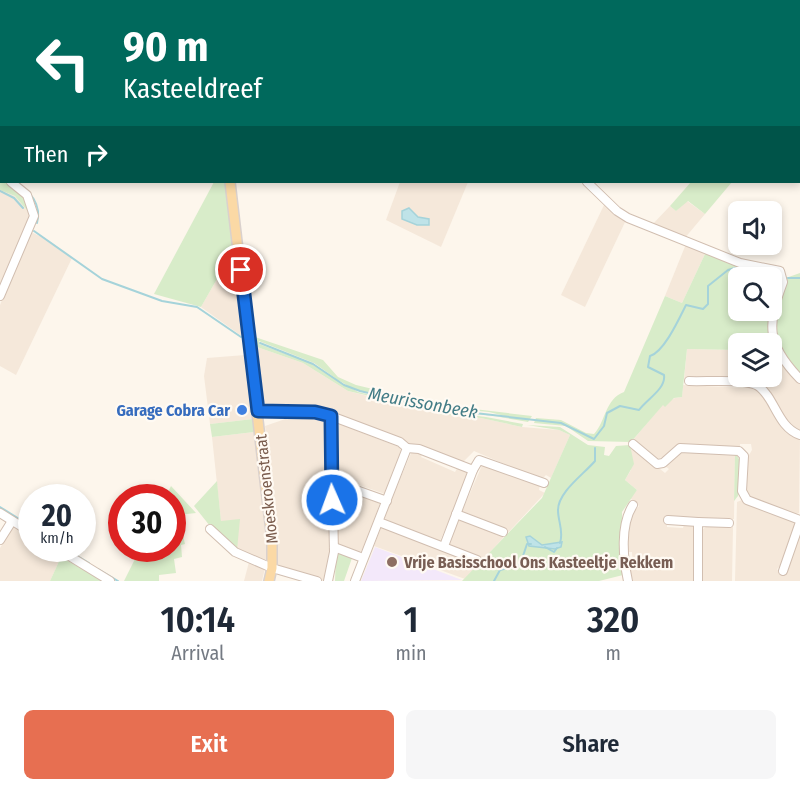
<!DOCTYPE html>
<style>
:root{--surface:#fff;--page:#f6f6f7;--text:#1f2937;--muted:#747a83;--accent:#e76f51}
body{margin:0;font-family:"Fira Sans Condensed",sans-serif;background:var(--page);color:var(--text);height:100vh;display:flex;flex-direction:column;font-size:22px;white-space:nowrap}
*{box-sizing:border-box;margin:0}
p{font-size:20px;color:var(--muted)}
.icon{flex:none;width:33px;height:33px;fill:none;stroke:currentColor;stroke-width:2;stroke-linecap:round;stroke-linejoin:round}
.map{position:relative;height:581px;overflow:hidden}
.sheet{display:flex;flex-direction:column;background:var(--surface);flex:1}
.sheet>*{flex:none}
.banner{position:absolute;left:0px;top:0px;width:801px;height:183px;box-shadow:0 3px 9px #0003;background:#00695c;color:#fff;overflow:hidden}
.buttons{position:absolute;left:728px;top:201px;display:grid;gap:12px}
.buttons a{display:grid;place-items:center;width:54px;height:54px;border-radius:9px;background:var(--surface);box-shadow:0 3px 9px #0003;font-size:30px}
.speed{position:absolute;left:18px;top:484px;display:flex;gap:12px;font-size:30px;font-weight:700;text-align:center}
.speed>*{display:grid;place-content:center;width:78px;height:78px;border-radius:50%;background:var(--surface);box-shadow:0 3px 9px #0003;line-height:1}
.speed small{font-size:15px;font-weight:400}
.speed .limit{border:9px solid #d22;background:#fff;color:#111}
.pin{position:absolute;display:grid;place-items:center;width:51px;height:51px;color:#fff;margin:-26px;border:3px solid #fff;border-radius:50%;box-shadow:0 2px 6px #0007}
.me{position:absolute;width:66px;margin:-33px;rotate:358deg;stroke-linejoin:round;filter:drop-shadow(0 0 4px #0008)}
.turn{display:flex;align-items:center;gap:21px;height:126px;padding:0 24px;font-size:27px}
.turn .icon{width:78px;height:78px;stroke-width:2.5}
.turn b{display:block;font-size:42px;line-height:51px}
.then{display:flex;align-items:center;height:57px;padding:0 24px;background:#0003;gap:12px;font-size:22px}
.eta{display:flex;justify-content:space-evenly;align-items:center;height:102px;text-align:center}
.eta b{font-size:36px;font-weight:600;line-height:42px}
.action{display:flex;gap:12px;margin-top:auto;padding:12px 24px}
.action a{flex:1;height:69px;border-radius:9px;background:var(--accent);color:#fff;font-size:24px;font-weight:600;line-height:69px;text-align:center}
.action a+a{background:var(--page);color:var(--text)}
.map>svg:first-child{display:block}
.residential{fill:#f5e8da}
.education{fill:#f3e8fa}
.green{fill:#d8ecc9;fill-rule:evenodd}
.water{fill:#bfe3e8;stroke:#a5d3da;stroke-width:1.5}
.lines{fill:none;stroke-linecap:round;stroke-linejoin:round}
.stream{stroke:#a5d3da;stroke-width:2}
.minor-casing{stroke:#d1beb0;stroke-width:10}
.major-casing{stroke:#dad1cd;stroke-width:12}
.minor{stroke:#fff;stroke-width:8}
.major{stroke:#fbd9a5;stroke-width:9}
.route-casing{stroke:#114b97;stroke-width:15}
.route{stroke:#1a73e8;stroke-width:10}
.shop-dot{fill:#3f7fe0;stroke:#fffaf3;stroke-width:2}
.education-dot{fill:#8d6e63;stroke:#fffaf3;stroke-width:2}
.labels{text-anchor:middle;stroke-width:4.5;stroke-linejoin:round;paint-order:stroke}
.shop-label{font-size:16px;font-weight:bold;fill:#366cbe;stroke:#fffaf3;text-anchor:end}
.street-label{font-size:16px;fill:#7a5c4d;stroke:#fffaf3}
.education-label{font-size:16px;font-weight:bold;fill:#785e54;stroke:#fffaf3;text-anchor:start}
.water-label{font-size:18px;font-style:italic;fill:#437c86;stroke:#fffaf3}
</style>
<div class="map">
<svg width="800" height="581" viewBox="0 0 800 581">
<rect width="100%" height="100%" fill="#fdf6ec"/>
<g class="residential">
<path d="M216,0H323L324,1L216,2Z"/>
<path d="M400,182H468L441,247L386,220Z"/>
<path d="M0,190L15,196L31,215L0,287Z"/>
<path d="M687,201L705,214L684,239L652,225L670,206L676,211Z"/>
<path d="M605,203L626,220L585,307L561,295Z"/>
<path d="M31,232L48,240L72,258L16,375L0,366V305Z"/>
<path d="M686,244L715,255L705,254L682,303L665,296Z"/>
<path d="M233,251L243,337L201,307Z"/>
<path d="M770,338L800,382V432L789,425L758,381L684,380L687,349L738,350V376H771V344L739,343L740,340Z"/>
<path d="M257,347L303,363L348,391L439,414L481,418L522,427L559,430L570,435L551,478L546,475L541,480L474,451L462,463L318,409L267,405L263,401Z"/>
<path d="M245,355L253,419L210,424L204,376L207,358Z"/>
<path d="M683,385L749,388L758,391L784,426L800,436L799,513L793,515L752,499L747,494L745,488L746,460L752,450L751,444H740V447L677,446L664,457L655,459L633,440L663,404L675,398L682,397Z"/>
<path d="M316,415L326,422L328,457L331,541L328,572L324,581L277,567L275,511L265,426L294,416Z"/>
<path d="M334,422L399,447L402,452L385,494L336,477Z"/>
<path d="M254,432L264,516L267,560L237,550L221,521L212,437Z"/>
<path d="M630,445L665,473L669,469L665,466L679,452L735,453L734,519L667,518V527L683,528L684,525L693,523L696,527L695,581H633L629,567H633L632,552H627L628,528L630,517L639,506L630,498L637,490L625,480L631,470Z"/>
<path d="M412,451L423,452L421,457L455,472L458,467L469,474L440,541L387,521L384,517Z"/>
<path d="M483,463L540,484L539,490L545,493L465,579L374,546L382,525L475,561L479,556L448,544Z"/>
<path d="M335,486L380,503L364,549L359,552L337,543Z"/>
<path d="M742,500L794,521L796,525L782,564L777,569L780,574L785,576L800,530V581H735L737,502Z"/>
<path d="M709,525L733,527L732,581H702L703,529Z"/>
<path d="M14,526L31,538L32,549H49L61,557L50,581H0V548Z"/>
<path d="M249,562L265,568L262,581H244Z"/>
</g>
<path class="education" d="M375,547L462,580L361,581Z"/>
<g class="green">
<path d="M384,0H580L384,1Z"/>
<path d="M0,177L2,182C19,182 26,201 31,215L15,196L0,190Z"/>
<path d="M214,182H225L233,251L201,307L154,294Z"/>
<path d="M691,182H732L705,214L688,201L676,211L670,206Z"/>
<path d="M705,254L777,273L780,277L733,267V270L766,277L738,278V310H771V279L780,280L800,273V376L770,338L740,340L738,350L687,349L682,397L674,398L665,407L663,405L631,442L588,441L566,426L534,423L536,418L561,420L586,433L594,434C606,421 605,399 624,392L665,296L682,303Z"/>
<path d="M255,337L323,360L338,377L356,385L440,405L532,416L528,422L482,414L444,412L486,417L523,424L522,427L481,418L438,414L439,412L348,391L303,363L257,347ZM259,341L314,363L345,385L361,391L425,406L489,412L513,418L431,409L358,392L310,363L259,344Z"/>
<path d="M253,419L254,432L212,437L210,424Z"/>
<path d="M527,425L560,427L588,445L605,447L604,455L609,456L616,446L630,445L634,464L625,480L637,490L622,512L623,575L599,581H462L542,498L570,435L559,430Z"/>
<path d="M735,453L739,459L738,496L734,501Z"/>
<path d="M217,481L221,521L240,519L237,550L210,526L194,506Z"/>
<path d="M171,486L196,513L178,515L185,544L181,545L182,557L174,559L176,573L159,575V581H124L140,549H172V498H165Z"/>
<path d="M340,552L352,558L344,581H335L336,554Z"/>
<path d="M61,557L103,581H50Z"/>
</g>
<g class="water">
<path d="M409,208L418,217L429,219V225H417L402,219V211Z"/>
<path d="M530,536L542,545L562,542L561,547L555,549L529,546L526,537Z"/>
</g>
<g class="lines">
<g class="stream">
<path d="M16,182C30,191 42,205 37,223"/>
<path d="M0,191L14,198L23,208"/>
<path d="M34,231L102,279L162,301L197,307L241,337"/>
<path d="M788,278H800"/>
<path d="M260,343L313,364L344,385L360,391L431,408L561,423L594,439L604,426L607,413L620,406L639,410C647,399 666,389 664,375L648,367L650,356C664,352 679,319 686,305L703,309L708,304V286L728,270L735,268L779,278"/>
<path d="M0,507L32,527"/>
<path d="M560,543C564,531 558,522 558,510C558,492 584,474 595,461V448"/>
<path d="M545,547L554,552L557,548"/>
<path d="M66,549L89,563"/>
<path d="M98,569L118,581"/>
<path d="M494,581L500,570L520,565L527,544H531"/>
</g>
<defs>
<g id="minor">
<path d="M150,0L152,2"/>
<path d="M612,0L613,2"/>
<path d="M800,129V130"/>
<path d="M0,174L2,175"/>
<path d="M587,182L617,211L628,218L740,263L780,271L783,282C767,325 766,344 800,379"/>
<path d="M0,296L34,216L27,195L11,182"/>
<path d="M689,381C705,382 746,378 758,386C775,397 777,427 800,435"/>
<path d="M258,411L323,413L400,442L407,448"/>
<path d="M633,444L657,464L663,463L680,448L739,451L744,456L742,491L747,500L800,520"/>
<path d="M407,448L419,449L473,470"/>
<path d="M331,481L387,501"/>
<path d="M0,513L32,533"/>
<path d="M456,514L503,532"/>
<path d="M668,520L698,522"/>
<path d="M379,522L477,560"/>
<path d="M210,529L235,552L272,568L317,581"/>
<path d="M0,540L12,521"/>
<path d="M444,546L473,470L479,460L544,483"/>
<path d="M334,547L363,558"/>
<path d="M58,549L110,581"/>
<path d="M783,571L800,522"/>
<path d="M328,581L334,552L331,416"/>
<path d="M355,581L407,448"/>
<path d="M628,581C623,558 620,525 633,505"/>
<path d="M698,581V522L729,523"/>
</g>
<g id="major">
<path d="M201,0L202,2"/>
<path d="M208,0V2"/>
<path d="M230,182L272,540V568L269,581"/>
</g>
</defs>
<use href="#minor" class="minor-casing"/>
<use href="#major" class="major-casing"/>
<use href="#minor" class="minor"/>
<use href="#major" class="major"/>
</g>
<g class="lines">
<defs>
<path id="route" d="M241,270L258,411L315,412L331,416L332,500"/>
</defs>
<use href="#route" class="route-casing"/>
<use href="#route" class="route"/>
</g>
<circle class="shop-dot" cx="242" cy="410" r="6"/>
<circle class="education-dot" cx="392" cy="562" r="6"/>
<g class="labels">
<g class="shop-label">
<text x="230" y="416">Garage Cobra Car</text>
</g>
<g class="street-label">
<text transform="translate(266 489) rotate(-96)" y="6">Moeskroenstraat</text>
</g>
<g class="education-label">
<text x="404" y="568">Vrije Basisschool Ons Kasteeltje Rekkem</text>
</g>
<g class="water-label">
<text transform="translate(423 403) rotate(10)" y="6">Meurissonbeek</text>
</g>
</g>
</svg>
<div class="buttons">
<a><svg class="icon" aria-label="sound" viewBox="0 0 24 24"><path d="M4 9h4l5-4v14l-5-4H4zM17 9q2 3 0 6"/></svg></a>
<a><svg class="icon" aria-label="search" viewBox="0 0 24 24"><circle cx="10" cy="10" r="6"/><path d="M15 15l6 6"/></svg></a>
<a><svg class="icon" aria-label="layers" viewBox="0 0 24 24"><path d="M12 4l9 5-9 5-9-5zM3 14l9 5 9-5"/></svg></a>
</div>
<div class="speed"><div>20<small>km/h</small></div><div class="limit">30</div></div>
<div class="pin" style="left:241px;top:270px;background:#d93025"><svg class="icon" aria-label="arrive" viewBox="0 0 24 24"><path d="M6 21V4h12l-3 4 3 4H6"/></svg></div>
<svg class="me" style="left:332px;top:500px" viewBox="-20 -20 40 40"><circle r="17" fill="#1a73e8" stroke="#fff" stroke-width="3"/><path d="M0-11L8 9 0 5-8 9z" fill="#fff"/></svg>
<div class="banner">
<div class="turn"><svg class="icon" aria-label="left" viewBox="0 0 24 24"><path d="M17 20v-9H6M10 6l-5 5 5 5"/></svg><div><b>90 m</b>Kasteeldreef</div></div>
<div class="then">Then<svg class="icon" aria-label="right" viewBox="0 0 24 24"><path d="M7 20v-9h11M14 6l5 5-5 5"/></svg></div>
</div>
</div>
<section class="sheet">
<div class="eta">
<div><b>10:14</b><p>Arrival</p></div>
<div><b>1</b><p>min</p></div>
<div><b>320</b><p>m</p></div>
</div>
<div class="action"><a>Exit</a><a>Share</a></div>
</section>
